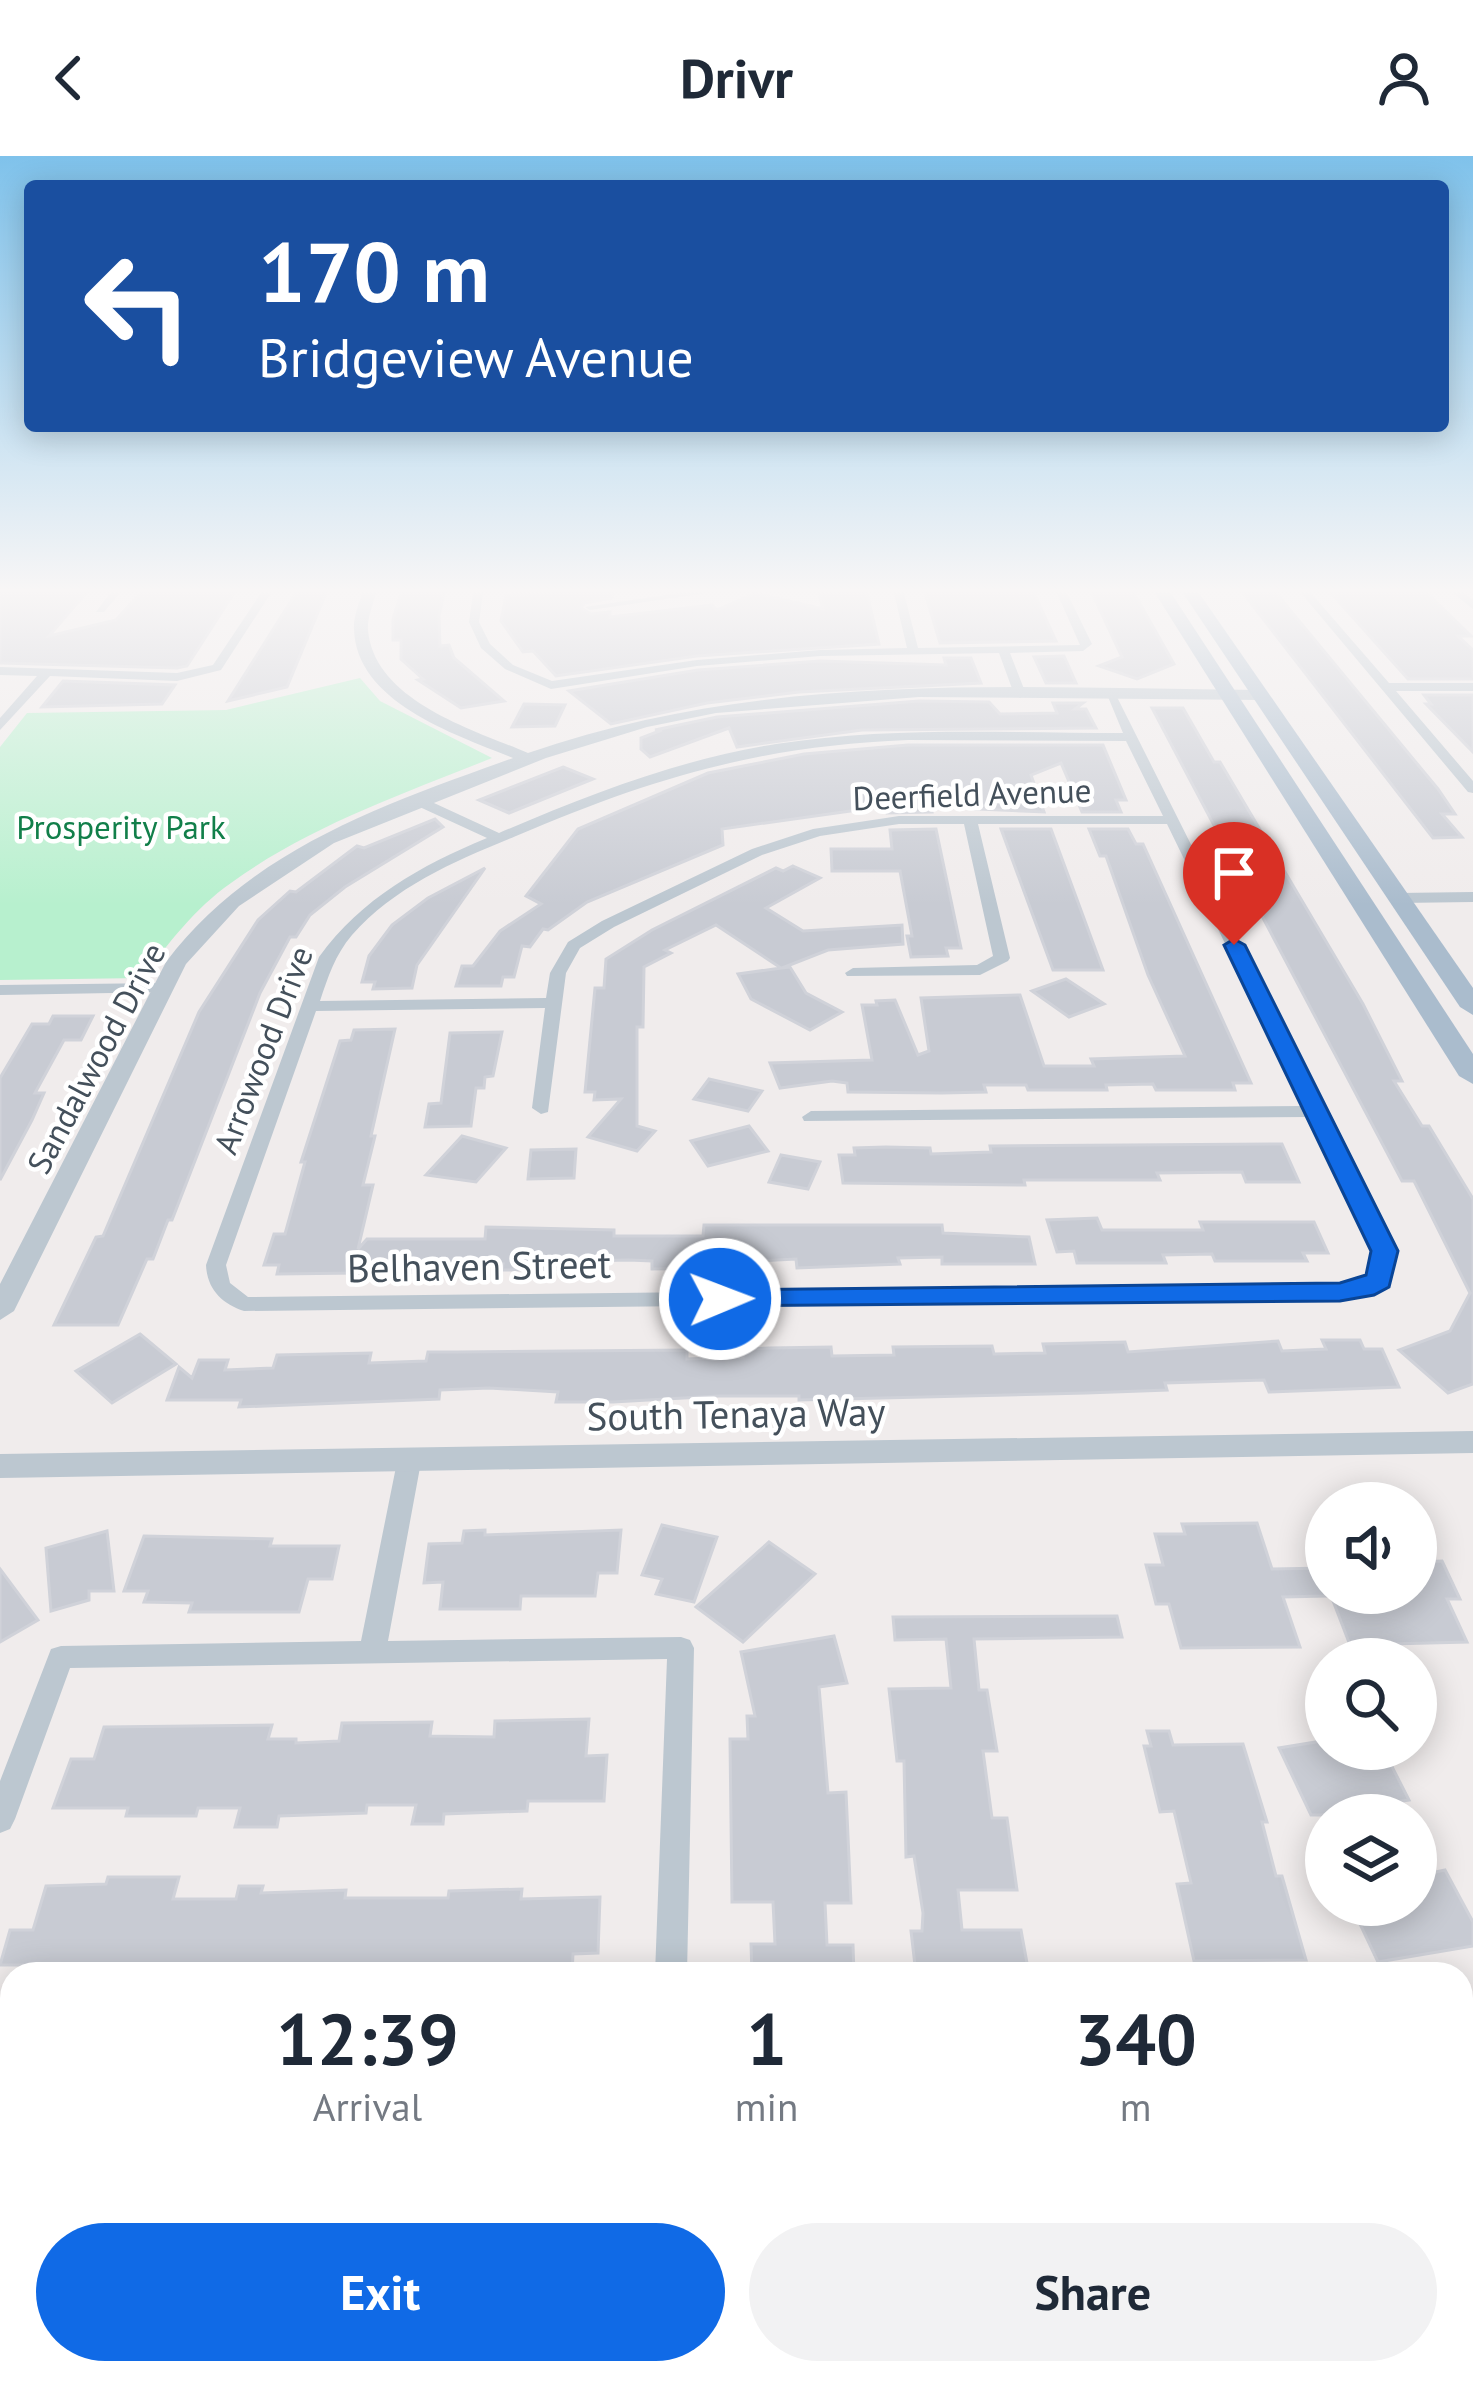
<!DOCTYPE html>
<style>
:root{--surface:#fff;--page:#f2f2f3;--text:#1f2937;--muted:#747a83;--accent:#106ae6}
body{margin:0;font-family:"PT Sans",sans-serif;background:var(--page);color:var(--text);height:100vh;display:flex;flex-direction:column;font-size:45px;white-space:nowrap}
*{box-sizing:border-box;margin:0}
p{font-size:39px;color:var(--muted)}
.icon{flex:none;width:66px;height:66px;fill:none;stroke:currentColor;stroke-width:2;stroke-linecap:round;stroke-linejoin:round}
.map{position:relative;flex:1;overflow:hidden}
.sheet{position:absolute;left:0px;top:1806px;width:1473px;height:423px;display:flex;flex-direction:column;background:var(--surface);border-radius:36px 36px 0 0;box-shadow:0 6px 30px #0003}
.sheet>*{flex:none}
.guide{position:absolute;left:24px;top:24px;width:1425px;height:252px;border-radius:12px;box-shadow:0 6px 30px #0003;background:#1a4fa0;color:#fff;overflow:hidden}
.fabs{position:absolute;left:1305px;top:1326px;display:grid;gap:24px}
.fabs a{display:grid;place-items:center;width:132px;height:132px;border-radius:50%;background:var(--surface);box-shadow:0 6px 30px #0003;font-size:60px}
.pin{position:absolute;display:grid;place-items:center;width:102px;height:102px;color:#fff;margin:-123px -51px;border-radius:50% 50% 50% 0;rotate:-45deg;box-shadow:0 0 12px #0007}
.pin .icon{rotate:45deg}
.me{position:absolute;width:132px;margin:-66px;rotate:89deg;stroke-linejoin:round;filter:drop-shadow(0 0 9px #0008)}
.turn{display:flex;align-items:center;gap:42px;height:252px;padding:0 36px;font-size:54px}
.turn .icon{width:156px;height:156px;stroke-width:2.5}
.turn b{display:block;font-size:84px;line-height:102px}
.eta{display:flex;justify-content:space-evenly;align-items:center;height:204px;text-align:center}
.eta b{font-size:72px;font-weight:700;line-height:84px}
.cta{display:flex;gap:24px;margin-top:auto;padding:24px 36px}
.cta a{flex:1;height:138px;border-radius:72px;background:var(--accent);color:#fff;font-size:48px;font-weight:700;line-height:138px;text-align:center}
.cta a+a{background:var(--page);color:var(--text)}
header{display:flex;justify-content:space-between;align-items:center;height:156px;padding:0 36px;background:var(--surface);font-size:54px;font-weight:700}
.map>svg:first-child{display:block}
.green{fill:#b7f0ce}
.building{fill:#c8cbd3;stroke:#d0d2d9;stroke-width:3}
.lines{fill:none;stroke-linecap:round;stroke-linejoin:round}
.minor{fill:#bcc7d0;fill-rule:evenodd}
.tertiary{fill:#bcc7d0;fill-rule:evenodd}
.primary{fill:#aabccd;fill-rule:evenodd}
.route{fill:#106ae6;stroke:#0a4596;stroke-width:3}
.labels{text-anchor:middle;stroke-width:9;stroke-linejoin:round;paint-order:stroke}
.far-street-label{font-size:33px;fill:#44505b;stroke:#fff}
.far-park-label{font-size:33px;fill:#127f4a;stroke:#fff}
.street-label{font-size:39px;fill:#44505b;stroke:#fff}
</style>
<header><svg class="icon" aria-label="back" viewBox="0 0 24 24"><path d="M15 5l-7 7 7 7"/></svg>Drivr<svg class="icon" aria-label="person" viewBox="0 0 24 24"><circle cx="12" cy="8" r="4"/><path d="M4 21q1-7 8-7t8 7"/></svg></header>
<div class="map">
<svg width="1473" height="2228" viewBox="0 0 1473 2228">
<rect width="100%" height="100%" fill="#f0ecec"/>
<path class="green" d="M360,522L380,545L492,602C403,638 309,670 231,727C195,752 168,788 142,822L0,824V591L27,557L226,554Z"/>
<g class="building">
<path d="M0,437H86L49,480L116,464L140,437H234L187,510L177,512L0,507Z"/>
<path d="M296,437H326L287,531L228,545Z"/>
<path d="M401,437H444L439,460L440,490L449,489L454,502L504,545L461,552L418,524L423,523L401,503V484H393V463Z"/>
<path d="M571,437H613L612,442L584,447L581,452L591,458L610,456V461L712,449L717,454L755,437L823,453L819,438L867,437L879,488L697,500L556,520L533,495L523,496L501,465L506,439Z"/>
<path d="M925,437H1034L1056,485L940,487Z"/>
<path d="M1092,437H1134L1174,508L1137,523L1099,510L1122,501Z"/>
<path d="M1243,437H1276L1438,633L1455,658H1442L1462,681L1433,682Z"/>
<path d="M1331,437H1427L1471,480H1458L1473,494V523H1408Z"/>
<path d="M1064,500L1076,527H1046L1034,501Z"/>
<path d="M944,502H971L981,527L799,536L707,547L611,568L569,535L698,514L820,505L946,509Z"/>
<path d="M63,525L175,529L162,548L42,551Z"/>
<path d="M1424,539H1473V596L1426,548H1431Z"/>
<path d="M919,545L989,546L1000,558L1057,557L1053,547H1083L1075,553H1086L1096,572L862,574L737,591L729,572L650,601L641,593V582L662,574H655L717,561Z"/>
<path d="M524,548L565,549L555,570L512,571Z"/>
<path d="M1152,552H1183L1214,606H1220L1363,848L1402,925H1394L1422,970H1429L1473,1043V1228L1448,1237L1399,1194L1450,1175L1470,1137L1414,1025H1402Z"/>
<path d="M908,589H1103L1126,644H1116L1121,656H1082L1061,607L1031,619L1044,656L931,651L932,656L887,657L886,650L722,673L723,689L587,746L548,774L543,773L530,791L522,790L514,821H503L501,830H456L462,810H473L500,775L541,748L526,740L578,673L708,617L804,598Z"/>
<path d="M563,611L593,623L509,657L479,644Z"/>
<path d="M435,663L443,671L345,731L310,759L296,781H290L260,837L172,1064H168L153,1103H147L118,1169H54L96,1081L103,1080L199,856L258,764L290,735L296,736L357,690L364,692Z"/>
<path d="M936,673L961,792H946L948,800L911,801L907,780H912L900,715H832L831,693H892L890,674Z"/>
<path d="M1001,673H1051L1103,814H1053Z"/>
<path d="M1089,673H1128L1136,688H1143L1251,927H1233L1235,934H1156L1153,928L1106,929L1107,934H1028L1026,929H984L986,936L942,937L848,936L847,927L832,925L780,932L770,907L872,904L862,849H877L876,845L895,844L918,899L929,895L921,842L1020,839L1044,910H1094L1091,903L1185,900L1148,819L1106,700H1100Z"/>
<path d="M793,710L820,722L766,752L803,775L902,769L903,788L828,794L782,812L790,811L806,837L842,856L810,874L751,843L738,818L781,812L716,769L665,794L671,797L644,811L643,871H637V970L655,975L637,995L588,981L621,943L594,944L595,936H585L595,832H604L606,803L652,774L776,712L783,715Z"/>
<path d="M485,712L417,809L412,832L373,833L375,826H362L369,800L392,769L428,742Z"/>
<path d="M1066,823L1104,848L1069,861L1032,835Z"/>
<path d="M53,860H93L81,884H64L35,937H44L32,964L0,1024V922L32,868H49Z"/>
<path d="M395,873L371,980H375L363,1029H373L358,1093L367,1083H485L486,1071L614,1074V1080H703L704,1069H942L943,1077L1029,1081L1035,1108H942V1101L898,1102L900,1108L797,1112L796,1103L758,1105V1112L652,1113V1105L629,1104L584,1105V1113L502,1114L503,1108H446L444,1116L277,1118L279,1109H264L274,1078H285L305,1006H301L340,885L351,884L354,874Z"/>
<path d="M502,876L493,920L485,921L484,932H476L471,970L425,971L429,948L441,947L450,877Z"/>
<path d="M709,923L762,935L748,955L694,943Z"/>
<path d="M749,970L768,995L708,1010L691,985Z"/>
<path d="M462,980L506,992L476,1026L426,1019Z"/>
<path d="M1282,988L1299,1026H1246L1242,1016L1157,1017L1160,1024H1024L1025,1029L843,1027L839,999H855L854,992L886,991L930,992L931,998L991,996L990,990Z"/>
<path d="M576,993L574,1022L528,1023L531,994Z"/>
<path d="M781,999L820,1006L808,1033L769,1026Z"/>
<path d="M1097,1062L1102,1074H1203L1200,1066H1314L1328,1097H1303L1307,1105H1215L1212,1098L1163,1099L1166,1107H1077L1074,1095L1057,1096L1047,1064Z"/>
<path d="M140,1178L176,1208L112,1247L76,1215Z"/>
<path d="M1322,1184H1360L1364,1193H1382L1399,1231L1269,1236L1264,1224L1165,1227L1167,1234L1086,1237L799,1244V1240H719L613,1246H556L558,1236L489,1232L440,1234L439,1243L239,1251L241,1244H167L179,1211L192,1222L199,1204H228L225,1214L273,1212L277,1199L371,1197L369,1207L426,1205L428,1196H457L687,1194V1203L743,1201V1193L769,1192L831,1191L832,1200L894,1199L893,1191L992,1190L994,1198L1045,1197L1043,1188L1125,1186L1128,1196L1278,1185L1282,1195L1326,1193Z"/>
<path d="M1257,1367L1272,1413L1326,1412V1440L1283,1441L1300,1491L1181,1492L1169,1448H1156L1146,1409H1163L1155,1378H1185L1182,1368Z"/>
<path d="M662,1369L717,1381L694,1446L656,1438L662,1423L642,1419Z"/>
<path d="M485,1374V1379L621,1374L617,1417H598L595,1440H521L520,1453H440L443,1426L424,1427L429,1388L462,1387L464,1375Z"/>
<path d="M107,1375L114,1435H89V1444L51,1455L46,1392Z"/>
<path d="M144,1380L272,1383L270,1390H339L332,1423H308L299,1456H189L192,1447L144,1446L148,1435H124Z"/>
<path d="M769,1386L815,1418L743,1486L696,1451Z"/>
<path d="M1442,1405L1460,1443H1447L1467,1486L1350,1489L1330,1437H1416V1406Z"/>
<path d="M0,1413L38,1464L0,1486Z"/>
<path d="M1117,1460L1122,1481L974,1483L979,1534H987L997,1595H983L992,1662H1007L1017,1734H958L962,1774H1021L1029,1818H916L911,1775H922L923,1757L914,1700L906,1701L904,1605H897L889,1533L951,1532L946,1483L895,1484L893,1461Z"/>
<path d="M834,1480L847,1527L819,1531L828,1637L846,1636L851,1747H825L827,1789H853L854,1818H752L751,1788H775L773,1746H732L730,1583H748L747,1560H755L741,1496Z"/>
<path d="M589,1563L586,1600L607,1599L604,1645H528L527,1655L444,1658L443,1668H412L416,1649H367L366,1657L279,1660L277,1671H235L240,1652H198L196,1660H126L128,1652H53L71,1603H94L104,1571L272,1569L268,1583H296V1587L339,1585L342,1567L432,1566L430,1580L494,1581L495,1565Z"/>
<path d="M1147,1575H1169L1173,1589L1243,1588L1267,1666H1262L1276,1720H1282L1306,1804L1194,1805L1177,1728L1191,1727L1174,1655L1160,1656L1144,1590H1151Z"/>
<path d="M1322,1585L1326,1593H1383L1409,1644L1396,1646L1402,1659H1311L1279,1592Z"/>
<path d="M1416,1686L1431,1717L1445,1714L1473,1766V1790L1378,1806L1351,1749H1416Z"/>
<path d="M108,1721H179L173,1743H236L239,1730H263L261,1737L346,1734L345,1742H448L449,1735L522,1733L521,1743L600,1741L598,1797L573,1798L572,1818H465L466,1811L425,1812L424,1818H20L23,1809H0L10,1774H33L46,1730L106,1728Z"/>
</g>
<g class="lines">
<g class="minor">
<path d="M110,437H120L104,456H96Z"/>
<path d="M261,437H271L221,514L177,525L50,520L0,574V562L37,520L0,519V511L177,517L213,509Z"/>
<path d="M473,437H483L479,466L490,488L513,509L552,525L697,504L820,494L907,492L894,437H904L918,492L1080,489L1057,437H1067L1092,488L1083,495L1010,497L1026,538L1020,542L1014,538L999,497L820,500L697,510L551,533L505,513L481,492L469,466Z"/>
<path d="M679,437H707L590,454L585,451Z"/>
<path d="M1301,437H1311L1389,527H1473V535H1396L1473,625V637L1468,636Z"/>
<path d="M1453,437H1464L1473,444V453Z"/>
<path d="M1106,536L1116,539L1395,1095L1386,1129L1372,1138L1340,1143L244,1155C222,1148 207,1133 206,1109L319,801C362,742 420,710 487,682L411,647V641H421L499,677C588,639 680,603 776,588C891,570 1007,577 1123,577ZM908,584L1126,585L1163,660H899L813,673L752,693L602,765L568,786L550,817L546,842L320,845C328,821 335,799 352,779C395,730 457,704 516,680C652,622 759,590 908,584ZM899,668H964L993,800L977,809L853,812L845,817L847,820L980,819L1008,805L1010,802L978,668H1167L1304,950L811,955L802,961L804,965L1309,961L1375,1095L1369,1120L1359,1127L1340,1129L248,1141L230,1127L226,1109L316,855L545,852L532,952L541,958L548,956L566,817L580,792L614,771L762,699L820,680Z"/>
<path d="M1473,736V746L1398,747L1390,742L1398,737Z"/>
<path d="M162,827L170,832L168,836L0,839V829Z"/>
<path d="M409,1297L417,1300L421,1306L388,1485L681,1481L690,1484L694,1492L687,1818H655L667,1503L70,1512L15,1663L10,1673L0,1677V1625L51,1493L61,1490L361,1485L397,1306L401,1300Z"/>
<rect x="0" y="1889" width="12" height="34"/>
<rect x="641" y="2217" width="38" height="11"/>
</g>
<g class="tertiary">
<path d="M362,437H376C373,449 367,462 368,474C374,545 474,574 528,597C766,514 1014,532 1261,534L1269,539L1261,544L919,541L716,557L647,571L546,602L334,687L239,750L186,808L14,1155L0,1164V1128L166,806C251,693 385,648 513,602C457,579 356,547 354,473C353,462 359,448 362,437Z"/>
<path d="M1473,1275V1297L0,1322V1298Z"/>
</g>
<g class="primary">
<path d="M1155,437H1171L1473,898V928L1459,920Z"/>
<path d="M1183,437H1199L1473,832V859L1460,851Z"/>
</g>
</g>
<linearGradient id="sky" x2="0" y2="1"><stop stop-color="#7fc2eb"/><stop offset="0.58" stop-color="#f8f6f6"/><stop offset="1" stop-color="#f8f6f6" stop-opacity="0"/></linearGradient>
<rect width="1473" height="749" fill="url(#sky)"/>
<path class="route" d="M1234,783L1245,789L1398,1095L1389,1131L1374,1139L1340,1145L710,1150L706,1143L710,1136L720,1134L1340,1127L1366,1119L1371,1095L1224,789Z"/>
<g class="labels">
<g class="far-street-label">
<text transform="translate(972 638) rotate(-2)" y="12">Deerfield Avenue</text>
<text transform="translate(263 894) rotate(-69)" y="12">Arrowood Drive</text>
<text transform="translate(96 902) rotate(-62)" y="12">Sandalwood Drive</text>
</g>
<g class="far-park-label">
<text x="121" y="683">Prosperity Park</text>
</g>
<g class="street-label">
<text transform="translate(479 1110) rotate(-1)" y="14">Belhaven Street</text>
<text transform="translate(736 1258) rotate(-1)" y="14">South Tenaya Way</text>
</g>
</g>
</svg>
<div class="fabs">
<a><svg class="icon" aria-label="sound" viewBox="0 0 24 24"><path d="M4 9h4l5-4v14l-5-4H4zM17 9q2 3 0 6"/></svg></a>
<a><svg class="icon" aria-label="search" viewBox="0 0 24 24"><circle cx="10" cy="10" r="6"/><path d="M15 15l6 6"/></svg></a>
<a><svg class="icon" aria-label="layers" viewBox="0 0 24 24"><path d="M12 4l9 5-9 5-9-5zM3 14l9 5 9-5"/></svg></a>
</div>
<div class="pin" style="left:1234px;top:789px;background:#d93025"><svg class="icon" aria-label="arrive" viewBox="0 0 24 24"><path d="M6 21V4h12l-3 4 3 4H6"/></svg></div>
<svg class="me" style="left:720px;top:1143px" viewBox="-20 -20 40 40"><circle r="17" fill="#106ae6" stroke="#fff" stroke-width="3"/><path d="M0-11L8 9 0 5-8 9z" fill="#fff"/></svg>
<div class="guide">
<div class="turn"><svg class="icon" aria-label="left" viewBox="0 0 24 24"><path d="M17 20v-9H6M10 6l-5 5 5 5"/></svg><div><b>170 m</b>Bridgeview Avenue</div></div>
</div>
<section class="sheet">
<div class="eta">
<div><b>12:39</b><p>Arrival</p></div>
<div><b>1</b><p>min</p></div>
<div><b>340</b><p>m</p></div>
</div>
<div class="cta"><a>Exit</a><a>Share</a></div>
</section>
</div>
